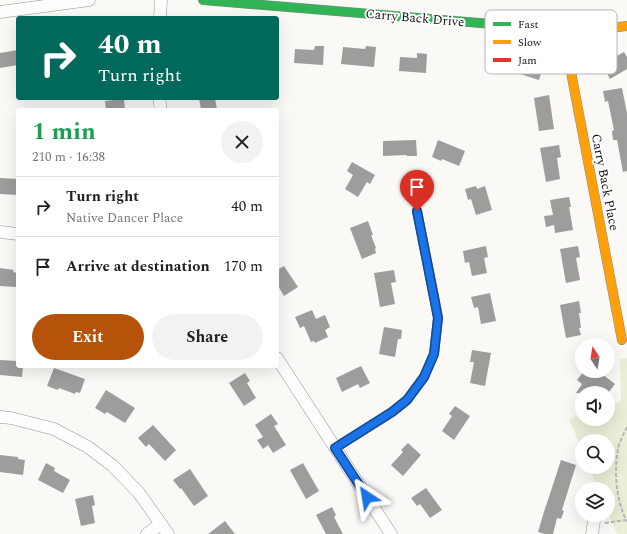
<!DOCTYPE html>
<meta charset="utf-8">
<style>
:root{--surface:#fff;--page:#f2f2f2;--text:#202124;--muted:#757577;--line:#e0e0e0;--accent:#b45309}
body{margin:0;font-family:Spectral,serif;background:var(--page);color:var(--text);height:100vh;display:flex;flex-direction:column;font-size:15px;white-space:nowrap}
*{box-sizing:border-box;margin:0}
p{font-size:13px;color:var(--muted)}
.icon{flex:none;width:22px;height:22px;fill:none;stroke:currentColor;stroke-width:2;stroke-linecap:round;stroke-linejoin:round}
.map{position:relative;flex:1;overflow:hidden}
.side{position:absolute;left:16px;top:108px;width:263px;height:260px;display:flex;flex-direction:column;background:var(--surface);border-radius:4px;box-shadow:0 4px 16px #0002}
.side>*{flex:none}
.guide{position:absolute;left:16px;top:16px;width:263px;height:84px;border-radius:4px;box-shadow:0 4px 16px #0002;background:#00695c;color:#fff;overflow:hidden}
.needle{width:26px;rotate:348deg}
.controls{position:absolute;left:575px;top:338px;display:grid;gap:8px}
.controls a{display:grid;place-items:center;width:40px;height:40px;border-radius:50%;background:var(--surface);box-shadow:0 4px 16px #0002;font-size:20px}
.pin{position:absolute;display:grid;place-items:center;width:34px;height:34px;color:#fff;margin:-41px -17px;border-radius:50% 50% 50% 0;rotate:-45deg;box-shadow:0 0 4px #0007}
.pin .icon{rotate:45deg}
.me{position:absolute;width:44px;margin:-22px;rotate:327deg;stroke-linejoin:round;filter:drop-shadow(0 0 3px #0008)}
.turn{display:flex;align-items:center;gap:14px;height:84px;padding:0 16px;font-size:18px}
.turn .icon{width:52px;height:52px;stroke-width:2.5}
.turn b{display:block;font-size:28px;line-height:34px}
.round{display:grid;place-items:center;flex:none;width:42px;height:42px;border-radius:21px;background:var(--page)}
.head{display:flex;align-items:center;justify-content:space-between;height:68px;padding:0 16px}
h1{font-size:24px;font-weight:700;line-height:30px;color:#1e9e55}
.cta{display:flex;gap:8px;margin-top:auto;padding:8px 16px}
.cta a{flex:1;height:46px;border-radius:24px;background:var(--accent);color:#fff;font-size:16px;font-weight:700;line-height:46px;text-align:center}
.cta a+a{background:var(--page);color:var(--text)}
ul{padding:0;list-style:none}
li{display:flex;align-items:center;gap:12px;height:60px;padding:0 16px;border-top:1px solid var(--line)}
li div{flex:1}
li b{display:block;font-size:15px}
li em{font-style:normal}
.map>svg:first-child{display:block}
.green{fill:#eaefd8}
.building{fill:#9f9d9b}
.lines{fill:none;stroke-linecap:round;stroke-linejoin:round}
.street-casing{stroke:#969594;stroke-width:13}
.fast-casing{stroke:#8c8c8a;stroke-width:10}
.slow-casing{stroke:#8c8c8a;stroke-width:10}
.jam-casing{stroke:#8c8c8a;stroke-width:10}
.path{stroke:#b9b8b8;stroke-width:2;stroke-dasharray:4 2;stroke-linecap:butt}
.street{stroke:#fefefe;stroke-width:12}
.fast{stroke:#30b455;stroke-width:9}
.slow{stroke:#ff9f0a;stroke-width:9}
.jam{stroke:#e5322d;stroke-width:9}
.route-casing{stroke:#114b97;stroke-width:10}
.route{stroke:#1a73e8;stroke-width:7}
.labels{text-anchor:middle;stroke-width:4;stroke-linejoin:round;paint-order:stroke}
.street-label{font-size:13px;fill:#101010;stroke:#fff}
.key{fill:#fff;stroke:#b7b7b7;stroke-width:1}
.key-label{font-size:11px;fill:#101010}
</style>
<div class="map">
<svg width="627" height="534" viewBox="0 0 627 534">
<rect width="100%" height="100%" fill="#fbf9f6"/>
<path class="green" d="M627,358V534H617L608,513V489H598L589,467H608V441H582V450L569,419L582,415V419H608V406L621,401L620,359Z"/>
<g class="building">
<path d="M315,46H324L323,65L294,63L295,49L314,50Z"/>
<path d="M366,46L376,47L374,67L341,64L343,47L365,49Z"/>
<path d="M18,50V65L0,68V53Z"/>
<path d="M513,51L525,55L524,58L544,64L539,80L507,70Z"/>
<path d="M624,52L627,57V69L610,79L601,62L610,57L611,59Z"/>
<path d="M417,53L427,54L426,73L399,71L400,57L417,58Z"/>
<path d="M622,88L627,113V171L623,172L617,140H613L612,131L614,130L608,101L605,102L603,91Z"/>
<path d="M549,95L554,129L539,131L534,98Z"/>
<path d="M199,98H215L217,110H201Z"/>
<path d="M124,99L125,110H106L105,101Z"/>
<path d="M416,140L417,156H407L406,155L383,156V141Z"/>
<path d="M438,140L465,151L459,166L442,159L441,161L432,157Z"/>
<path d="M559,145L561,157L557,158L560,179L546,182L540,148Z"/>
<path d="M352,162L375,175L370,184L367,182L358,197L345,189L353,175L347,171Z"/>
<path d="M0,178L18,179V195L0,194Z"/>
<path d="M476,186L477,189L485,186L492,210L476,215L471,199L468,200L465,189Z"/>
<path d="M569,197L571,207H569L573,230L555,233L554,225L546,227L544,216L553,215L550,200Z"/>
<path d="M368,221L373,235H371L376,248L375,249L376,253L362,259L350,228Z"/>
<path d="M486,246L488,257L484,258L487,273L472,276L469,262L465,263L463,251Z"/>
<path d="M578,246L580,257L576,258L580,280L566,283L560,249Z"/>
<path d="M284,266L298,287L284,296L277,284V270Z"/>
<path d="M0,268L14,270L13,272L18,273L16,287L0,286Z"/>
<path d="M394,270L396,282L391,283L395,304L380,307L374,273Z"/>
<path d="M490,293L496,321L481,324L478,307L474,308L471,297Z"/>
<path d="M579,301L581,313H579L581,328H579L581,335L566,338L560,305Z"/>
<path d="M312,310L316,319L325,315L330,327L325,330L328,337L315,343L314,341L311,342L304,326L300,328L295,317Z"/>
<path d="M384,327L402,330L401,339H398L395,357L379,354Z"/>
<path d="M472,350L491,353L485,386L470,383L474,362H470Z"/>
<path d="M0,360L18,361V366H23L22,377L0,375Z"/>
<path d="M361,366L370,383L360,388L358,384L342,392L336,378Z"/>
<path d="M54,368L85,379L80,393L76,392L75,394L59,388L58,390L47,386Z"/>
<path d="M584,371H598L615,384L608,393H576L582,384L577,380Z"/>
<path d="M245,373L250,381L247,383L256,398L244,406L229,383Z"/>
<path d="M106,390L135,408L125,423L107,412L105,414L95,408Z"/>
<path d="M455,406L470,416L454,440L442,431L452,416L449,414Z"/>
<path d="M271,414L278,424L274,426L286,445L273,453L268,445L263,449L257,440L263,437L255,425Z"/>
<path d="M153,425L176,450L165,461L149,444L146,447L138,438Z"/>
<path d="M408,443L421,455L403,476L391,465L403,452L401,450Z"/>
<path d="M0,455L18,457V459L25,460L23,475L0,472Z"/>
<path d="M561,460L576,465L562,510L564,511L561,519L557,518L553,534H545L538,532L546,505V506Z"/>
<path d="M46,463L55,468L54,471L70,480L63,493L38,480Z"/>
<path d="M303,463L319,491L306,499L290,470Z"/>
<path d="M190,469L208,496L194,506L181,488L180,489L173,480Z"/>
<path d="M426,488L442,510L430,518L420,504L417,506L411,498Z"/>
<path d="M93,495L95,505L92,506L95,523L81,526L75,499Z"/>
<path d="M332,507L336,515L334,517L343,534H326L316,515Z"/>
<path d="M225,521L235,534H208Z"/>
</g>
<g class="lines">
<defs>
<g id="street">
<path d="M0,12L89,0"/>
<path d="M160,18L161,0"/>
<path d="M159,98L161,110"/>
<path d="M0,232L18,234"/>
<path d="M277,358L391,534"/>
<path d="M0,417L11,418L54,429L88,447L113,466L139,493L168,534"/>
<path d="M147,534L161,524"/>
<path d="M592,534L595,515"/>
</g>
<path id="fast" d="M203,0L527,27"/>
<g id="slow">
<path d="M527,27L585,31L627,26"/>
<path d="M563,30L622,340"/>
<path d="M335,448L392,412L407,400L424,377L434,354L438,318L435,301"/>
</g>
<path id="jam" d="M417,211L435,301"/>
</defs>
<use href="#street" class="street-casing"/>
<use href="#fast" class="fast-casing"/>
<use href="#slow" class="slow-casing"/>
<use href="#jam" class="jam-casing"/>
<g class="path">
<path d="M627,427C624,433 621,439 619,445C613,468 616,501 627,522"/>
<path d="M605,523L626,520"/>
</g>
<use href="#street" class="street"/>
<use href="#fast" class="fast"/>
<use href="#slow" class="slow"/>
<use href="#jam" class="jam"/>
</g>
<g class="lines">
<defs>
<path id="route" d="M367,497L335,448L392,412L407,400L424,377L434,354L438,318L417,211"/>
</defs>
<use href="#route" class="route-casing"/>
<use href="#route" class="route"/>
</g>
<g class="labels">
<g class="street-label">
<text transform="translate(415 17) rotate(5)" y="5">Carry Back Drive</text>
<text transform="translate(606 182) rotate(79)" y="5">Carry Back Place</text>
</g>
</g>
<rect x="485" y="10" width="132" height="64" rx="6" class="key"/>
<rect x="493" y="22" width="18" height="4" fill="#30b455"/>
<rect x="493" y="40" width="18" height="4" fill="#ff9f0a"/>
<rect x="493" y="58" width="18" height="4" fill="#e5322d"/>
<g class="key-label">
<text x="518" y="28">Fast</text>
<text x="518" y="46">Slow</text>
<text x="518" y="64">Jam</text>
</g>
</svg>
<div class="controls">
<a><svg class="needle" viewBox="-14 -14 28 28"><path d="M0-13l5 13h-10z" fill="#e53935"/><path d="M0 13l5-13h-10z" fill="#757577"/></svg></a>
<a><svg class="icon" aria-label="sound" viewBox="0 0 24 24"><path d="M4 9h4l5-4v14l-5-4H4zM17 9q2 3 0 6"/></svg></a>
<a><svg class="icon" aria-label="search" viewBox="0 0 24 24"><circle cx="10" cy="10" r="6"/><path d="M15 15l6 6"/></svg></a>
<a><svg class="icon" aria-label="layers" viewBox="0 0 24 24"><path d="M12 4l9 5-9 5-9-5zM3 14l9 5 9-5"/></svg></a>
</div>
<div class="pin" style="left:417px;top:211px;background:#d93025"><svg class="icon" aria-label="arrive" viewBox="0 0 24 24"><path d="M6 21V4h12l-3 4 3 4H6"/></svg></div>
<svg class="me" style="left:367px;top:497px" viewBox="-20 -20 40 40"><path d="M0-17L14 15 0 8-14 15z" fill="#1a73e8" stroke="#fff" stroke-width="4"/></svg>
<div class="guide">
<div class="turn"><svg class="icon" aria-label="right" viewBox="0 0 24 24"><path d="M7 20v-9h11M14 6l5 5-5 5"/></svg><div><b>40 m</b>Turn right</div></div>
</div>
<section class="side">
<div class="head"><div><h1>1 min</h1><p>210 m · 16:38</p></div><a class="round"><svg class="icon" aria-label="close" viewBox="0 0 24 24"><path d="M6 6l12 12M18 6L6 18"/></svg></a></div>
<ul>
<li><svg class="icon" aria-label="right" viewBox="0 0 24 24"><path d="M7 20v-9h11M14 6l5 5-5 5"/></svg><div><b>Turn right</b><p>Native Dancer Place</p></div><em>40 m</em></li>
<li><svg class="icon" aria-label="arrive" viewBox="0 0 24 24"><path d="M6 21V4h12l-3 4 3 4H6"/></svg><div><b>Arrive at destination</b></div><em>170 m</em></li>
</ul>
<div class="cta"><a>Exit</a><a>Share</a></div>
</section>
</div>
